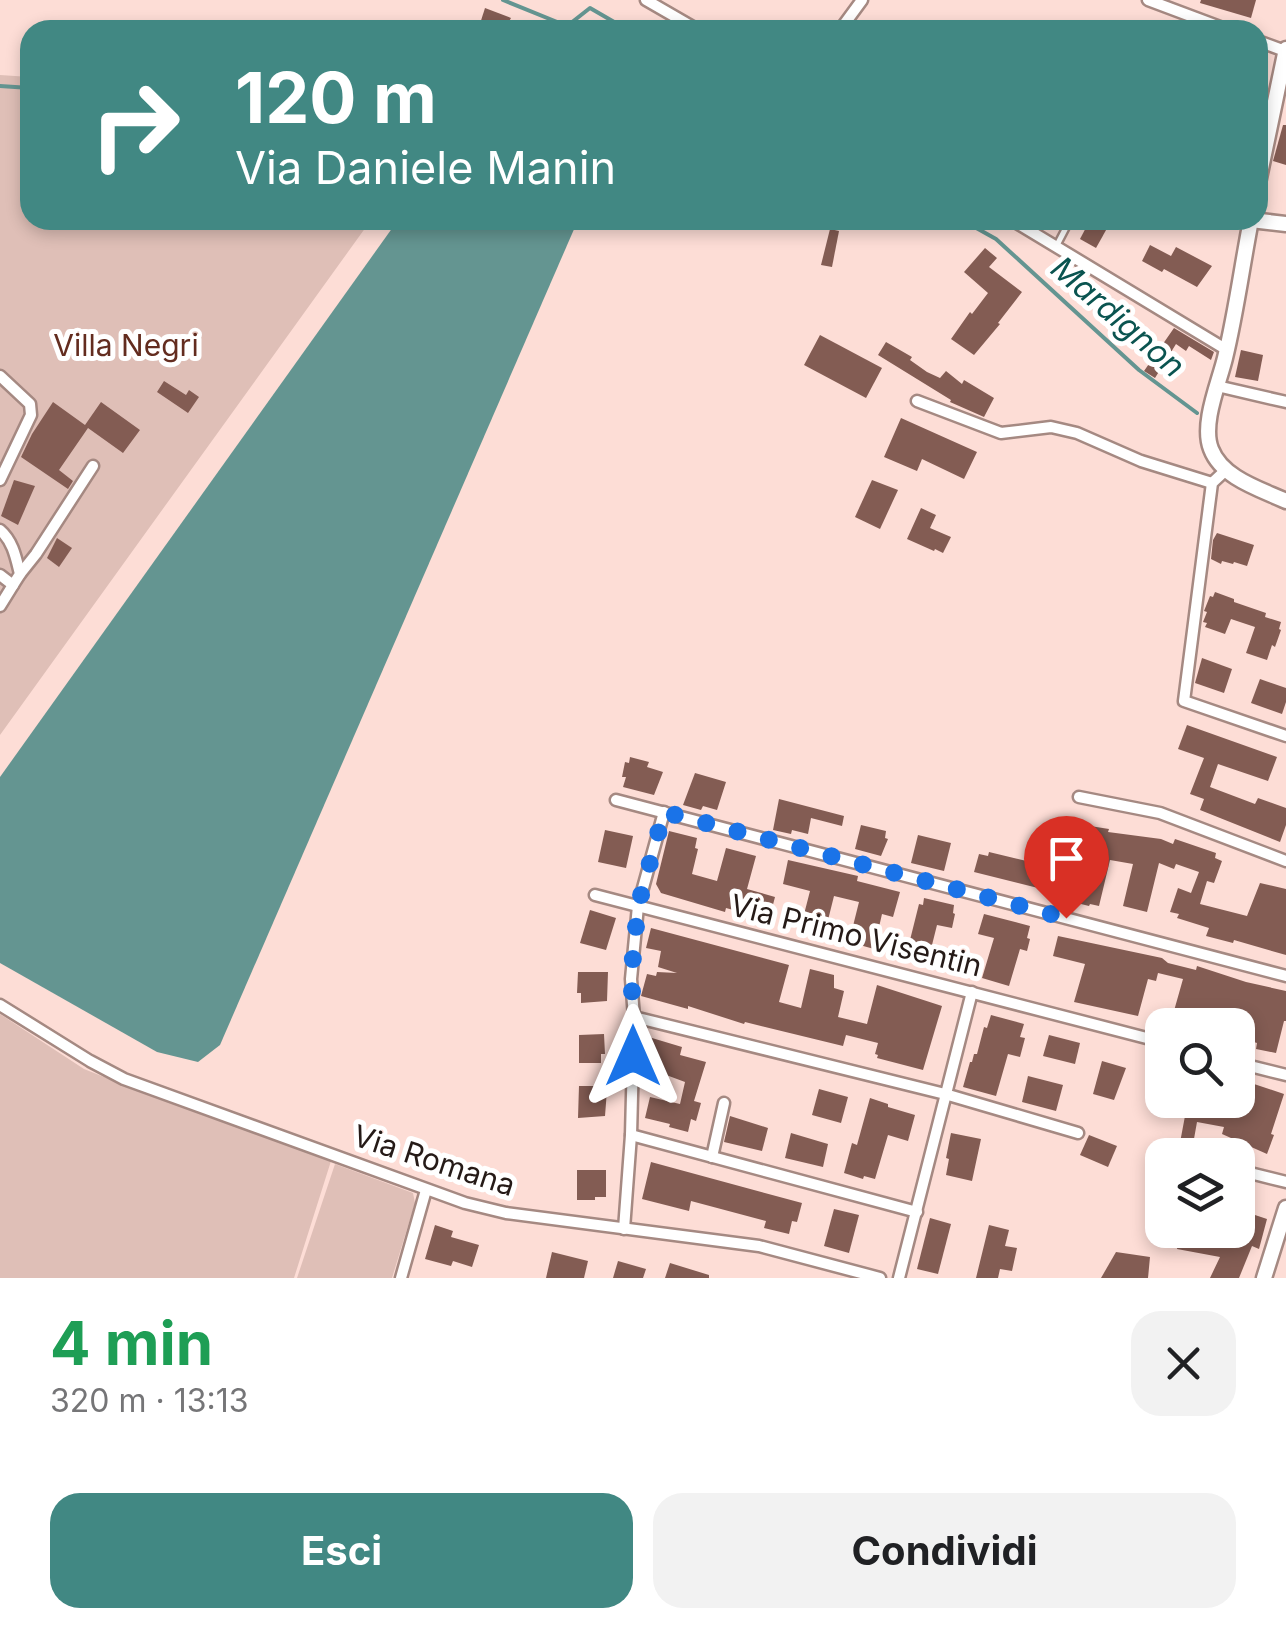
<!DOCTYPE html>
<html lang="it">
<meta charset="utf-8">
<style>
:root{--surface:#fff;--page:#f2f2f2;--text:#202124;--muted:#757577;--accent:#418883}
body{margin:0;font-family:Inter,sans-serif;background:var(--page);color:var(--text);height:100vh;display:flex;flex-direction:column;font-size:38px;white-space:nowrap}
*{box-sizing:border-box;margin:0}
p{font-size:32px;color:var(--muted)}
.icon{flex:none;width:55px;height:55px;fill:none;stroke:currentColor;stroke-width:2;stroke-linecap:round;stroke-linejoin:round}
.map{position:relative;height:1278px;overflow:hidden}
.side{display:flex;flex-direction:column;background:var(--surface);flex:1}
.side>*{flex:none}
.top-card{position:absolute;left:20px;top:20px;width:1248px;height:210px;border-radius:30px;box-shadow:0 5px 15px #0003;background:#418883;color:#fff;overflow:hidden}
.buttons{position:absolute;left:1145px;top:1008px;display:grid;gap:20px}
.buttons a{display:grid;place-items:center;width:110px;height:110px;border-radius:20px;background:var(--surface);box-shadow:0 5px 15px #0003;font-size:50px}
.pin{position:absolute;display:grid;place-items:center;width:85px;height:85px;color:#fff;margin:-102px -42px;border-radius:50% 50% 50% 0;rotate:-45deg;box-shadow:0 0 10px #0007}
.pin .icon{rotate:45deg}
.me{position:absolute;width:110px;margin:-55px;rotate:0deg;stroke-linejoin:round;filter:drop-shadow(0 0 8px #0008)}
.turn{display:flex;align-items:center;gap:35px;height:210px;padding:0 50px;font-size:45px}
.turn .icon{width:130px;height:130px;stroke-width:2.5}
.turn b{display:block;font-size:70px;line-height:85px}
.round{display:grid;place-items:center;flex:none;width:105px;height:105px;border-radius:30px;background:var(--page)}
.head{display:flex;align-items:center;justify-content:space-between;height:170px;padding:0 50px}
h1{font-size:60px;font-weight:700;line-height:75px;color:#1e9e55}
.button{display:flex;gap:20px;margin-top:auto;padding:20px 50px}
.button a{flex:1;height:115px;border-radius:30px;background:var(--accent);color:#fff;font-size:40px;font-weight:700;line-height:115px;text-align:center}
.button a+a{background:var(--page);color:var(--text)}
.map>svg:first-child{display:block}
.green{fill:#dfbfb7}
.water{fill:#649591}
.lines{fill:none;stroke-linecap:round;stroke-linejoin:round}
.stream{stroke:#649591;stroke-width:4}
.building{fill:#835c53}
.service-casing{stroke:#a58982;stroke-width:10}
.minor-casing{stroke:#a58982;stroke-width:15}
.tertiary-casing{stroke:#a58982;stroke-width:19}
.service{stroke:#fff;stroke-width:5}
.minor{stroke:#fff;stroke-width:10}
.tertiary{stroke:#fff;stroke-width:14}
.route{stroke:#1a73e8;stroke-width:18;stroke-dasharray:0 32.4}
.labels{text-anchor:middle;stroke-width:10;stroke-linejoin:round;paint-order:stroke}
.park-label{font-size:30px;fill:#632c1f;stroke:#fff}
.street-label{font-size:30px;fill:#251a17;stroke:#fff}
.water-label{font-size:32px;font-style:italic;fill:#0a5450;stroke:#fff}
</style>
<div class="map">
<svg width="1286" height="1278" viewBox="0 0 1286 1278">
<rect width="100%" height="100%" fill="#fdddd6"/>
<g class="green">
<path d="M0,75L30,77V220H371L0,735Z"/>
<path d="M0,1014L84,1069L157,1098L331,1161L294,1278H0Z"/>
<path d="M335,1164L413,1193L415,1203L392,1278H297Z"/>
</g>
<path class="water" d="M398,220H578L220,1045L198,1062L157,1052L0,963V777Z"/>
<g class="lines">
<g class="stream">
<path d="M503,0L567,26"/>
<path d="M562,30L590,8L628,30"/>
<path d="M0,86L30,88"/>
<path d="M962,220L996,239L1139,370L1197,413"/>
</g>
</g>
<g class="building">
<path d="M1201,0H1256L1251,18L1200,3Z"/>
<path d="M485,8L511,18L504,30H478Z"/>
<path d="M1283,125H1286V165L1273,161Z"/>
<path d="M1090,220H1105L1110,223L1096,248L1080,239Z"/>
<path d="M830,229L839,231L832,267L821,265Z"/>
<path d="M1150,245L1171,256L1176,247L1212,266L1197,287L1164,269L1162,272L1142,261Z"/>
<path d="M985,248L997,258L989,267L1022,292L998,323L1000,324L974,355L951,339L970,312L972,314L988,293L964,272Z"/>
<path d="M1174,328L1214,352L1211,360L1189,346L1186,351L1176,344L1155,378L1144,371Z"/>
<path d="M820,335L882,368L866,398L804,365Z"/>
<path d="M886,342L912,357L910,360L927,372L940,378L946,371L962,384L964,380L994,398L984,417L950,402L951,400L878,355Z"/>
<path d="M1241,350L1263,355L1258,381L1235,377Z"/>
<path d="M164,381L186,395L189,390L199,397L188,413L157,392Z"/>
<path d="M53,402L85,425L101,402L140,430L123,453L88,428L59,470L73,481L68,489L21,457L32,434Z"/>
<path d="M901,418L977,452L964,479L922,459L917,471L884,457Z"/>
<path d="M14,480L35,486L18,525L1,516Z"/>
<path d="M872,480L898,490L880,529L855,517Z"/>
<path d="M921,508L936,515L930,528L951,537L943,553L935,549L934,551L907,539Z"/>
<path d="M1217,533L1254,545L1247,566L1234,562L1233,564L1222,561L1221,564L1211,559L1213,540Z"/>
<path d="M57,538L72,548L59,567L47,558Z"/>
<path d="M1215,592L1234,599V602L1266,613L1265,617L1281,622L1279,629L1281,630L1275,647L1272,645L1267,660L1246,653L1255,627L1231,619L1225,634L1205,627L1207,623L1203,622L1207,612L1204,611L1210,596L1213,597Z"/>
<path d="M1202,658L1232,669L1224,693L1195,683Z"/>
<path d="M1260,679L1286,688V702L1282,714L1251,703Z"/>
<path d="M1187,725L1277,757L1268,781L1218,764L1210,787L1255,804L1258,798L1286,808V825L1280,842L1200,810L1204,799L1190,794L1204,758L1178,749Z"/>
<path d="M630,757L649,762L647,767L663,772L654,795L623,787L626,777H622L625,762L629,763Z"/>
<path d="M695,773L726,782L717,810L703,806L701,810L683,805Z"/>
<path d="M779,799L844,816L842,826L811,818L808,834L792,830L791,834L773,830Z"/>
<path d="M861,825L886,831L885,838L888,839L881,856L855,849Z"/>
<path d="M1090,826L1109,829L1108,832L1161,839L1173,844L1175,839L1216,853L1215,858L1222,861L1214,883L1207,881L1200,904L1247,916L1260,883L1286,889V955L1234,940L1233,943L1206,936L1209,928L1177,918L1179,914L1170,912L1178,888L1191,893L1199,872L1176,864L1174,869L1159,863L1147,912L1123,906L1133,864L1110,860L1099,906L1090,904L1089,906L1045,895L1046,890L974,872L979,854L988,856L989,852L1052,867V865L1081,871Z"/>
<path d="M605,830L633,836L626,868L598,862Z"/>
<path d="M669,831L697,838L695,848L698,849L692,874L717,881L726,848L756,856L747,889L775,897L769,920L726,908L725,912L661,893L656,884Z"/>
<path d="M918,835L951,843L944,871L911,863Z"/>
<path d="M788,860L858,876L857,881L900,892L893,917L882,914L874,949L849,942L859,902L834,896L824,936L800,930L810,891L783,884Z"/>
<path d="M924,898L954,905L953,913L955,914L952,928L937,925L927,965L905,960L919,904L923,905Z"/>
<path d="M590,910L616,918L606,950L580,943Z"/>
<path d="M984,914L1030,926L1027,938L1030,939L1027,951L1020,949L1009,986L982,978L994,938L978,934Z"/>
<path d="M651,928L789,965L779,1002L801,1008L810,969L834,975V988L844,991L838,1017L867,1024L877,985L942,1006L923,1070L877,1058L878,1055L875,1054L878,1043L846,1035L843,1046L745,1022L744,1024L688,1006V1009L641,996L647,974L656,976L657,972L677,973L658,967L661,951L646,948Z"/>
<path d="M1058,936L1162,958L1168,963L1196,970L1197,966L1246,982L1286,991V1021H1284L1276,1053L1256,1049L1257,1043L1238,1037V1025H1170L1183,979L1158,973L1156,981L1148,979L1138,1016L1074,1002L1085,964L1053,956Z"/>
<path d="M578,972H608L607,1001L581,1003V993H577Z"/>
<path d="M991,1015L1024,1024L1020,1037L1025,1038L1020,1057L1008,1054L996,1096L963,1087L970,1062H972L974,1054H977L984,1027L987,1028Z"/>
<path d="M604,1034L605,1054H601V1063H579V1035Z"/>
<path d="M642,1035L682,1047L680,1055L706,1062L694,1101L701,1103L696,1121L691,1119L688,1132L669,1127L670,1124L645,1118L650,1097L680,1104L685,1082L642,1066Z"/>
<path d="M1049,1035L1080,1043L1075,1064L1043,1056Z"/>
<path d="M1102,1061L1126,1068L1114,1100L1093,1094Z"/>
<path d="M1028,1076L1063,1085L1056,1111L1022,1102Z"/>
<path d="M1248,1082L1284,1094L1271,1134L1274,1135L1267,1154L1222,1134L1224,1127L1197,1122L1192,1150L1179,1148L1188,1100H1218L1217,1106L1240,1110Z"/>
<path d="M579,1086H594V1090H607L605,1116L578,1118Z"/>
<path d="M819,1089L848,1097L841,1123L812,1115Z"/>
<path d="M870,1098L888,1104V1107L915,1115L908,1141L888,1135L875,1179L864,1176L863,1179L844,1173L852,1143L857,1145Z"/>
<path d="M730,1116L768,1128L762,1151L724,1142Z"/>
<path d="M791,1133L828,1144L823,1167L785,1158Z"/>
<path d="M951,1133L981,1139L972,1181L946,1175L949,1159L946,1158Z"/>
<path d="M1089,1135L1117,1146L1108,1167L1080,1155Z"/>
<path d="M651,1162L802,1203L797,1222L792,1221L789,1234L764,1228L766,1221L691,1201L689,1211L642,1199Z"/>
<path d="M577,1170H606V1197H595V1200H577Z"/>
<path d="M834,1209L859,1215L849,1253L824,1246Z"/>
<path d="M1252,1214L1267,1219L1259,1249L1252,1246L1239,1278H1210L1220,1257L1177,1249L1180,1230H1217L1216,1238L1241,1241Z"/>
<path d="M930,1218L951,1224L938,1274L917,1269Z"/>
<path d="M435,1225L453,1231L451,1237L479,1245L472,1267L453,1261L451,1266L425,1259Z"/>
<path d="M989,1225L1009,1230L1005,1246L1017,1248L1012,1271L1000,1269L998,1278H976Z"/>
<path d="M552,1252L588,1261L584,1278H546Z"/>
<path d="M1116,1252L1150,1257L1148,1278H1101Z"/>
<path d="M618,1261L646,1269L643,1278H613Z"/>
<path d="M670,1263L709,1275V1278H665Z"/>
</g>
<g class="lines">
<defs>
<path id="service" d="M1057,245L1070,220"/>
<g id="minor">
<path d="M646,0L698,30"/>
<path d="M1148,0L1228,30"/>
<path d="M840,30L862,0"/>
<path d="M1258,41L1285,51"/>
<path d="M1012,220L1227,350"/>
<path d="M0,376L30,404L31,415L0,480"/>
<path d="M1217,386L1286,402"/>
<path d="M917,401L1001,433L1051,427L1077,433L1141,461L1212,483"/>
<path d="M1226,470L1212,483L1184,701L1286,736"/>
<path d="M0,530C13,541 16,558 20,574L13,585"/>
<path d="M20,574L36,554L93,466"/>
<path d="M0,575L13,585L0,606"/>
<path d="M1079,797L1160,813L1286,861"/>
<path d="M616,800L1286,976"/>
<path d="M595,895L1162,1042"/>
<path d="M0,1005L90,1061L124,1079L465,1203L506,1213L759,1246L880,1278"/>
<path d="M634,1017L945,1094L1078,1133"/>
<path d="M1238,1063L1286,1075"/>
<path d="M631,1135L917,1212"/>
<path d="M712,1157L724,1103"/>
<path d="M1238,1170L1286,1182"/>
<path d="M624,1229L631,1135L634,1017L631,979L638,906L664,812"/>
<path d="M401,1278L426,1190"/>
<path d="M899,1278L972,992"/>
</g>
<g id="tertiary">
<path d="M1258,183L1286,49"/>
<path d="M1251,220C1242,266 1236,313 1225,358C1219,383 1201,424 1211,449C1222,478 1260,489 1286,501"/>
<path d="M1251,220L1286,224"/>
<path d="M1264,1278L1286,1208"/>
</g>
</defs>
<use href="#service" class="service-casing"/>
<use href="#minor" class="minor-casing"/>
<use href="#tertiary" class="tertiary-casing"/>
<use href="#service" class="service"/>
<use href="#minor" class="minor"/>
<use href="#tertiary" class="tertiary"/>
</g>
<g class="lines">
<path class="route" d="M633,1056L634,1017L631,978L638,906L664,812L1066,918"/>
</g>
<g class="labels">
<g class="park-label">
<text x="126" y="356">Villa Negri</text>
</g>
<g class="street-label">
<text transform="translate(856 936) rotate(14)" y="10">Via Primo Visentin</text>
<text transform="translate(434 1161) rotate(18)" y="10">Via Romana</text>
</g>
<g class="water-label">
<text transform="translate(1118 317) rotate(41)" y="11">Mardignon</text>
</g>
</g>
</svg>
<div class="buttons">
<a><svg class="icon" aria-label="search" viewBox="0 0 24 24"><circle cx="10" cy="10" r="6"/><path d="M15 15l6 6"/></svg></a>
<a><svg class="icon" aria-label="layers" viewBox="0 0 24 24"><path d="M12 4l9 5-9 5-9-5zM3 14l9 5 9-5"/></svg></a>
</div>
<div class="pin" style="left:1066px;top:918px;background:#d93025"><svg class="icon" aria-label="arrive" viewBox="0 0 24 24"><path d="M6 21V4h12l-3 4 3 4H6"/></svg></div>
<svg class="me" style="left:633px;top:1056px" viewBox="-20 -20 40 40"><path d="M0-17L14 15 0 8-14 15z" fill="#1a73e8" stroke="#fff" stroke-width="4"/></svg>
<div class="top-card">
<div class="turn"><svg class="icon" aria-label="right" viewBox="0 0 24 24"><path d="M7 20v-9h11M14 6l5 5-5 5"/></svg><div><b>120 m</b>Via Daniele Manin</div></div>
</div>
</div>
<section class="side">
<div class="head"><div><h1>4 min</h1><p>320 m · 13:13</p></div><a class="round"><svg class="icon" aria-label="close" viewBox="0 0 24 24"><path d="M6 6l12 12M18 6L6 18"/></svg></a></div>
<div class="button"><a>Esci</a><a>Condividi</a></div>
</section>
